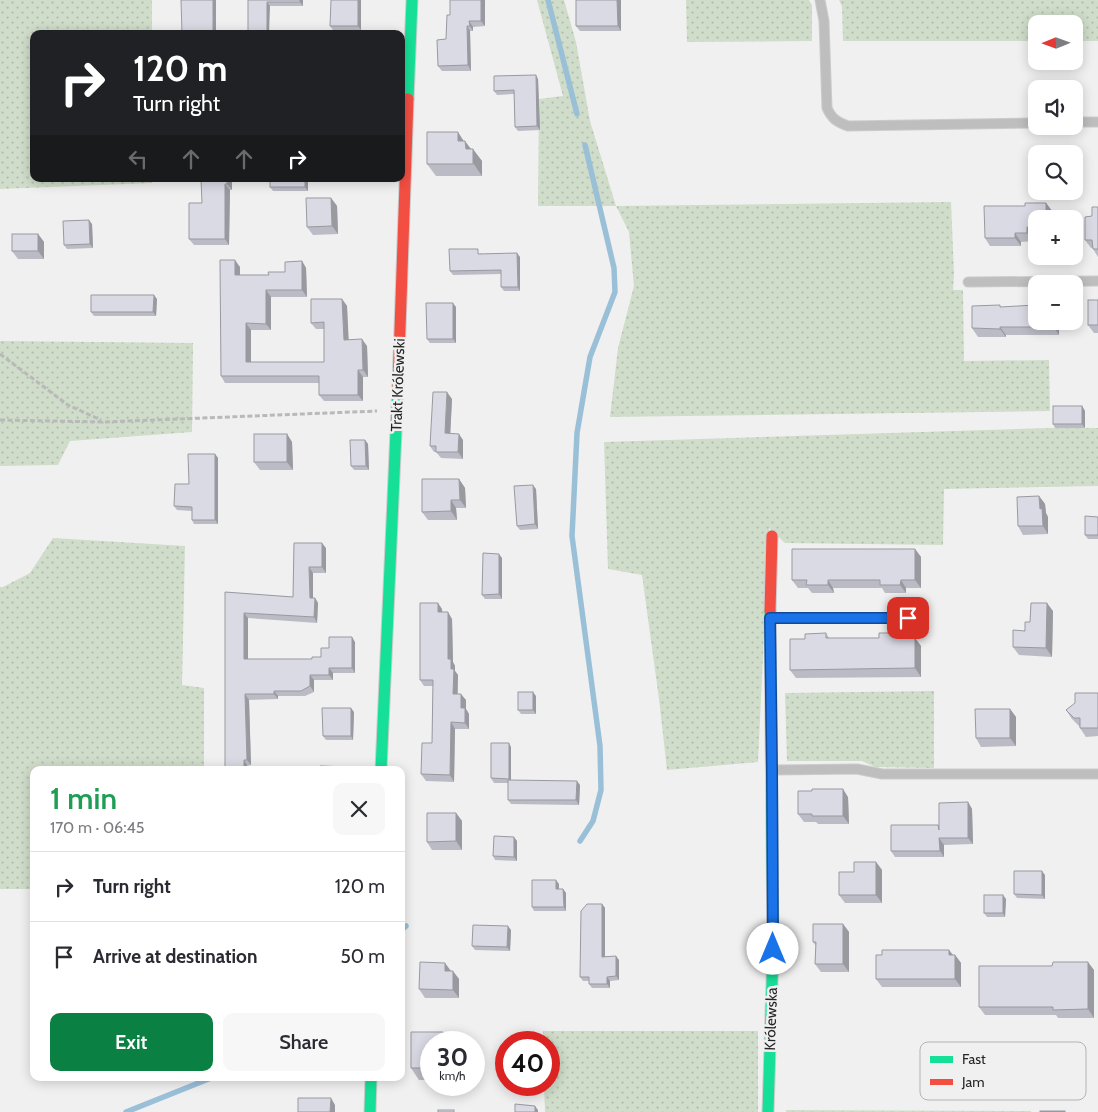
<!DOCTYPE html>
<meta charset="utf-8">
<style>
:root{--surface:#fff;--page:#f7f7f7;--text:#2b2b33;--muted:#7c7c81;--line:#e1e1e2;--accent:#0b8043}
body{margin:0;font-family:Cabin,sans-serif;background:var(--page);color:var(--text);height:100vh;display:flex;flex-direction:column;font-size:19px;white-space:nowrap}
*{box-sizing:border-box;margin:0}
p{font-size:16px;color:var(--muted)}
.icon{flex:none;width:28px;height:28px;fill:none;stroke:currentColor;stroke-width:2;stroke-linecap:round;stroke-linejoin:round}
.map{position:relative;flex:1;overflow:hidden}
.side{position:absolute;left:30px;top:766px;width:375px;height:315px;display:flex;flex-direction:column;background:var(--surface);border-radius:10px;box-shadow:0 2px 12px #0003}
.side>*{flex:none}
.guide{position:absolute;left:30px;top:30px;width:375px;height:152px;border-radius:10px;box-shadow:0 2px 12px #0003;background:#202124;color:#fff;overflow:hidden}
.needle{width:32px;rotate:269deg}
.fabs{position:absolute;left:1028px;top:15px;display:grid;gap:10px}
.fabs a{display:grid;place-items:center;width:55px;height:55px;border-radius:10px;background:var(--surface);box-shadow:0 2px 12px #0003;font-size:25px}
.speed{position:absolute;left:420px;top:1031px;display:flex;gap:10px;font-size:25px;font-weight:700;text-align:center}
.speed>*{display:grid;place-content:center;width:65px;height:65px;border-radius:50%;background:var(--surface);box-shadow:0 2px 12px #0003;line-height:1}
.speed small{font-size:12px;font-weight:400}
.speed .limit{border:8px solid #d22;background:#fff;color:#111}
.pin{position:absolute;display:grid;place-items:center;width:42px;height:42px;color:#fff;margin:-21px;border-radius:10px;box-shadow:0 2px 8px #0006}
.me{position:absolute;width:55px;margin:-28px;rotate:0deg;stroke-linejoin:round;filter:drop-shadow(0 0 4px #0008)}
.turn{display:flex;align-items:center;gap:18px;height:105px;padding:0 20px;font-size:22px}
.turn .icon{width:65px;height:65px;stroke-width:2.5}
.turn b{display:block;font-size:35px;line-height:42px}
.lanes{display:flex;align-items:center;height:48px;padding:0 20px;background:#0003;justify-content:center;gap:25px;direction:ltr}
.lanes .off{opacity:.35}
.round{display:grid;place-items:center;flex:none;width:52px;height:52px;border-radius:10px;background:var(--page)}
.head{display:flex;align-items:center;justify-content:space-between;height:85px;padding:0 20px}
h1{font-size:30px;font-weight:600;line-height:38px;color:#1e9e55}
.action{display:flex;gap:10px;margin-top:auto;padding:10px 20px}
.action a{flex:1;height:58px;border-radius:10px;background:var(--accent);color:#fff;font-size:20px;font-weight:600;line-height:58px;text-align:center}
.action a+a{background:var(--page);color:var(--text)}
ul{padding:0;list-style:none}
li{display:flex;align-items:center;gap:15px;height:70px;padding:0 20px;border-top:1px solid var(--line)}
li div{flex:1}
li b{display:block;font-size:19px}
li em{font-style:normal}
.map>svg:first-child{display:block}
.grass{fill:url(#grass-dots)}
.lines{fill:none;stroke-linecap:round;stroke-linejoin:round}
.stream{stroke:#9ac0d8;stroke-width:5.5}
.lane-casing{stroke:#ccc;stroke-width:11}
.fast-casing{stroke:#ccc;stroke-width:13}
.jam-casing{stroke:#ccc;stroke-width:13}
.path{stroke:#b9b9b9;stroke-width:3;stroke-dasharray:5 2.5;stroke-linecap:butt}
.lane{stroke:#bebebe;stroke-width:9}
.fast{stroke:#16e098;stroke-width:11}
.jam{stroke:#f24e42;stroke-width:11}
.wall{fill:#bbbbc5}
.shaded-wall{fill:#9999a0}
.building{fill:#dadae5;stroke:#9999a0}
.route-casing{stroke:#114b97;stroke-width:12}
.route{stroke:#1a73e8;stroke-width:9}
.labels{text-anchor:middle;stroke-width:5;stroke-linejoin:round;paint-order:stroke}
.street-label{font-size:15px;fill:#262626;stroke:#f0f0f1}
.key{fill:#f0f0f1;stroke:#b3b3b4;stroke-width:1}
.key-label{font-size:14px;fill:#262626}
</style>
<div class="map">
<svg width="1098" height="1112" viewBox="0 0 1098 1112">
<defs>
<pattern id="grass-dots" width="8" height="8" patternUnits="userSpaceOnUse" patternTransform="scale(1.25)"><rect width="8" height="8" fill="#d0ddca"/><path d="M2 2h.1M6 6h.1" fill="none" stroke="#b2bead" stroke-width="1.8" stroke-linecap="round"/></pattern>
</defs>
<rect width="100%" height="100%" fill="#f0f0f1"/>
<g class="grass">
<path d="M0,0H152V34H34V179H152V183L0,189Z"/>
<path d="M537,0H564L576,42L590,121L616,206L951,202L954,274L953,290H963L964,361L1049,360L1050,411L610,417L618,348L634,286L629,232L616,206H538L539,99L563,96Z"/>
<path d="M686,0H809L812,5V41L687,42Z"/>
<path d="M839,0H1098V41H1074V24H1036V41H843L842,6Z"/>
<path d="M0,341L193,343L192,432L70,441L58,465L0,466Z"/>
<path d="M1049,428H1098V486L944,489L943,545L785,543L769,528L758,762L667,770L659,699L642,575L608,569L604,442Z"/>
<path d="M53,538L185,546L182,685L204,688V770H34V889H0V587H3L30,573Z"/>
<path d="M934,691V768L875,767L862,761H787L785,693Z"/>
<path d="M543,1031H758V1112H545L544,1085H549V1042H543Z"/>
<path d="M786,1110L1031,1111V1112H786Z"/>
</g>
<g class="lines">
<g class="stream">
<path d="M548,0L577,114"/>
<path d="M580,841L593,821L601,790L600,746L572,536L577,433L590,357L615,292L614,268L585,145"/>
<path d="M401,930L406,926"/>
<path d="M126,1112L211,1078"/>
</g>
<defs>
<g id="lane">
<path d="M820,0L824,21L827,108C832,119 837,122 848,126L1036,123"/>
<path d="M1074,122H1098"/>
<path d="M968,282L1098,281"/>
<path d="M770,618H908"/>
<path d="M774,770L857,769L882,774H1098"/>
</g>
<g id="fast">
<path d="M408,99L412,0"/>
<path d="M381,770L398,386"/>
<path d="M370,1112L371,1078"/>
<path d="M768,1112L773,949L770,611"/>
</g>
<g id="jam">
<path d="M398,386L408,99"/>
<path d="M770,611L772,536"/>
</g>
</defs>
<use href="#lane" class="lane-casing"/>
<use href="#fast" class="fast-casing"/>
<use href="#jam" class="jam-casing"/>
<g class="path">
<path d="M0,354L68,405L101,420"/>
<path d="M0,420L104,422L377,411"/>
</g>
<use href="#lane" class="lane"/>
<use href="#fast" class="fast"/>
<use href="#jam" class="jam"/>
</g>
<g class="wall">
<path d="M248,0H303V6H270Z"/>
<path d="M361,0V30H333L330,26Z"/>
<path d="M485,0V26L473,27V31H470L471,71H442L438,66L446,39L450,15Z"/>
<path d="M576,0H621V31H580L576,26Z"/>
<path d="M538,79L540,130L518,131L515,127L514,94L497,95L494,91Z"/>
<path d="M464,141L482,161V176H436L427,164Z"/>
<path d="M232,179V190H230L229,245H194L189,239L202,203Z"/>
<path d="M270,179H308V191H273L270,187Z"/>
<path d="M331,198L337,206L338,234L313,235L307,227Z"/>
<path d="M1046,203L1052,211V219H1036V236H1033V241L1021,242V246H990L985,238L1025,206Z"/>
<path d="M1098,207V257L1093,249V248H1091L1085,240L1092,216Z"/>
<path d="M92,224L93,248L67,249L64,245Z"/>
<path d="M38,234L44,242V259H18L12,251Z"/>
<path d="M481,253V254L520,257V291H504L501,287V274L453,275L450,271Z"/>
<path d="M302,261L306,268L307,297H271V330H251V362H324V329H316L311,323L342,299L347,306L348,340L367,346L368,377H363V401H324L319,395V383H225L221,376L240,267V275H269L285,272Z"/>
<path d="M157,299L156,316H94L91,312Z"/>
<path d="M1098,300V333H1094L1088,325Z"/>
<path d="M456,307V343H430L427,339Z"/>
<path d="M1001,307L1036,321H1059V335H1006V337H978L972,328Z"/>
<path d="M452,399L450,433L463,440V459L441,458L436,452H434L430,446Z"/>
<path d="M1082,406L1085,411V428H1055L1053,424Z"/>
<path d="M287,434L292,442L293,470H260L254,462Z"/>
<path d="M365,440L368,444L369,470H354L351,466Z"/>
<path d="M215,454L218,458V524H194L192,520V511L177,510L174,506L189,484Z"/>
<path d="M459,479L465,488L466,508H456L457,520H428L422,512Z"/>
<path d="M536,489L538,529L520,530L517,526Z"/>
<path d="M1039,496L1045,504L1046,513L1048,517V534L1023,535L1018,526Z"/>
<path d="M1098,517V539H1088L1085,535Z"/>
<path d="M294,543L326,548V573H313V598H315L318,603L317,623L248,618V659H312L321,657L329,648L355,642V673H333V680H314V692L305,696H278V699L249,700L251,765L225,770V592L293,597Z"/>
<path d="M915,549L921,557V588H906V593H885L882,588H833L834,593H812L808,588H798L792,580Z"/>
<path d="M502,558V599H485L482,595Z"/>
<path d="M442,609V612L452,619L453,662L455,666V671L458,675V694L466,700V709L469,714V729H455L454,782L426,781L421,774L432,743L433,686H424L420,680Z"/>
<path d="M1053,611L1052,657L1019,655L1013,647L1030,622Z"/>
<path d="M826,633L829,638H915L921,646V677L796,678L790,670L805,639Z"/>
<path d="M1098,693V736L1086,737L1080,728V727L1072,719L1066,710Z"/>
<path d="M536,696V714H521L518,710Z"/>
<path d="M1010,709L1016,717V746L981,747L976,738Z"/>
<path d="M354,712L353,740H326L323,736Z"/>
<path d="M511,747V780L580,785L579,805L511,804L508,800V783H494L491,778Z"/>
<path d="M848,797L849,824H818L816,822H804L798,814Z"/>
<path d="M968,802L972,809L973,844L944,845V857H895L891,851L938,825Z"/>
<path d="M456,813L462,821V850H432L427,842Z"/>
<path d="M517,841V861L495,860L493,856Z"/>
<path d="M876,862L882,870V903H845L839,895Z"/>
<path d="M1045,875V899L1017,898L1014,894Z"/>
<path d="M559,884V889H563L566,893V911H534L532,907Z"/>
<path d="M1006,899L1005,917H987L984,913Z"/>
<path d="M602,904L605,908V956L619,960V980L610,981V988H592L589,984V981H583L580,977Z"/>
<path d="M843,924L849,932V972H821L815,964L816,946L813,942Z"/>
<path d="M511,930L510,951L475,950L472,946Z"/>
<path d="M949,950L953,955H955L961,963V987H882L876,979L882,955Z"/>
<path d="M1052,966L1094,970V1018H1058L1056,1015H985L979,1007Z"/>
<path d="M451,971L459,979V998H425L419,989Z"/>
<path d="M431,1042V1080H419L411,1068Z"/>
<path d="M1035,1042L1038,1046V1096L969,1097L966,1093Z"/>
</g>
<g class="shaded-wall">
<rect x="213" y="0" width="3" height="34"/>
<path d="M300,0H303V6L300,2Z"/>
<path d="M358,0H361V30L358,26Z"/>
<path d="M481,0H485V26L481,21Z"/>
<path d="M617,0H621V31L618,26Z"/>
<path d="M267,2L270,6L269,34H267Z"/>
<path d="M469,21L473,27V31L470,26Z"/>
<path d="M467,26L470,31L471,71L468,65Z"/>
<path d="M536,75L538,79L540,130L537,126Z"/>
<path d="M458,132L465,143V141L473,152V149L482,161V176L458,141Z"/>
<path d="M227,179H232V190L227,184Z"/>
<path d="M305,179H308V191L305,187Z"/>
<path d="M225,184L230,190L229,245L225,239Z"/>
<path d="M331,198L337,206L338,234L332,226Z"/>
<path d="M1046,203L1052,211V219H1046Z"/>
<path d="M89,220L92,224L93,248L90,244Z"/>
<path d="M1027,227L1033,236V241L1027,233Z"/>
<path d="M1015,233L1021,242V246L1015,238Z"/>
<path d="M38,234L44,242V259L38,251Z"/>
<path d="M517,253L520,257V291L518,287Z"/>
<path d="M235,260L240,267V282L235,275Z"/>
<path d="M302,261L306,268L307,297L302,290Z"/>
<path d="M266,290L271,297V330L266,324Z"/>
<path d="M154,295L157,299L156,316L153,312Z"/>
<path d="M342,299L347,306L349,346L344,340Z"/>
<path d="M453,303L456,307V343L453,339Z"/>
<path d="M1054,321H1059V335L1054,327Z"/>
<path d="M246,323L251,330V368L246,362Z"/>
<path d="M1000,327L1006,335V337L1000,329Z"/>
<path d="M362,339L367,346L368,377L363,370Z"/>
<path d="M358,370L363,377V401L358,395Z"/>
<path d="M447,392L452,399L450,440L445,433Z"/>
<path d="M1082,406L1085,411V428L1082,424Z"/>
<path d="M287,434L292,442L293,470L287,462Z"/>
<path d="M459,434L463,440V459L458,452Z"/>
<path d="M365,440L368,444L369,470L366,466Z"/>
<path d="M215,454L218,458V524L215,520Z"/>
<path d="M459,479L465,488L466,508L460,500Z"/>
<path d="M533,485L536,489L538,529L535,524Z"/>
<path d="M1039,496L1045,504L1046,513L1048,517V534L1043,526L1040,509Z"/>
<path d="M451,500L456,508L457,520L451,511Z"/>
<path d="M322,543L326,548V573L322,567Z"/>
<path d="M915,549L921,557V588L915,580Z"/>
<path d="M499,554L502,558V599L499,594Z"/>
<path d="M309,567L313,573V603L310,598Z"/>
<path d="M828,580L833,588L834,593L828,585Z"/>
<path d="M901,580L906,588V593L900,585Z"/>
<path d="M315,598L318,603L317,623L314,617Z"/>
<path d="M438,603L442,609L443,619L438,612Z"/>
<path d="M1047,603L1053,611L1052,657L1046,648Z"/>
<path d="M448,612L452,619L453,662L455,666V671L458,675L457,700L453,694L451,669L448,659Z"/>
<path d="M244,613L248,618V665L244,659Z"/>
<path d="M352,637L355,642V673L352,668Z"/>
<path d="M915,638L921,646V677L915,668Z"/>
<path d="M329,668L333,673V680L329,675Z"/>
<path d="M310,675L314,680V692L310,686Z"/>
<path d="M274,691L278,696V699L274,694Z"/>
<path d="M533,692L536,696V714L533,710Z"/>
<path d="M245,694L249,700L251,765L247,760Z"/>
<path d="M461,694L466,700V709L469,714V729L465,723L461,708Z"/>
<path d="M351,708L354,712L353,740L351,736Z"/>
<path d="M1010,709L1016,717V746L1010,738Z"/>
<path d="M451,722L455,729L454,782L450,775Z"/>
<path d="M509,743L511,747V783L509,779Z"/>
<path d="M244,760L247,765V770H244Z"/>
<path d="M577,781L580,785L579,805L576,800Z"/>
<path d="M843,789L848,797L849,824L843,816Z"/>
<path d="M968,802L972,809L973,844L968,838Z"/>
<path d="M456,813L462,821V850L456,841Z"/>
<path d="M514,837L517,841V861L514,857Z"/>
<path d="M939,838L944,845V857L940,851Z"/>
<path d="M876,862L882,870V903L876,895Z"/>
<path d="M1042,871L1045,875V899L1042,895Z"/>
<path d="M556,880L559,884V893L556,889Z"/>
<path d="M563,889L566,893V911L564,907Z"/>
<path d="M1003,895L1006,899L1005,917L1003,913Z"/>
<path d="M602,904L605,908V961L602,957Z"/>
<path d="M843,924L849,932V972L843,964Z"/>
<path d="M508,926L511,930L510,951L507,947Z"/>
<path d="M949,950L955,958V955L961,963V987L955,979L949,955Z"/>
<path d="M616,956L619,960V980L616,976Z"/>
<path d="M1088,962L1094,970V1018L1088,1009Z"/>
<path d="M445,963L451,971H445Z"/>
<path d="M453,971L459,979V998L453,990Z"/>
<path d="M607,977L610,981V988L607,984Z"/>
<path d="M443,1032L451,1042H443Z"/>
<path d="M1035,1042L1038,1046V1096L1036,1092Z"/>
<path d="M331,1098L335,1105V1112H330Z"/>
<path d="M535,1106L538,1110V1112H535Z"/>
</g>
<g class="building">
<path d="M181,0H213V34H182Z"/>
<path d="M248,0H300V2H267V34H248Z"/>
<path d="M331,0H358V26H330Z"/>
<path d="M450,0H481V21H469L470,26H467L468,65L438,66L437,40L446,39L447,15H450Z"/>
<path d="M576,0H617L618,26H576Z"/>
<path d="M536,75L537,126L515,127L514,90L494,91V76Z"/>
<path d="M427,132H458V141H465L466,149H473V164H427Z"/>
<path d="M201,179H227V184H225V239H189V203H202Z"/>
<rect x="270" y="179" width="35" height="8"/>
<path d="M306,198H331L332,226L307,227Z"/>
<path d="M1025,203H1046V219H1036V227H1027V233H1015V238H985L984,206H1025Z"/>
<path d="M1092,207H1098V249H1093L1092,240H1085V217L1092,216Z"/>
<path d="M89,220L90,244L64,245L63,221Z"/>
<rect x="12" y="234" width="26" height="17"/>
<path d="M449,249H478V254L517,253L518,287H501V270L450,271Z"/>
<path d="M220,260H235V275H269L268,272H285V262L302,261V290H266V324L246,323V362H324V322L311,323V299H342L344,340L362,339L363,370H358V395H319V376H221Z"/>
<path d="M91,295H154L153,312H91Z"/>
<rect x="1088" y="300" width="10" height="25"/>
<path d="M426,303H453V339H427Z"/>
<path d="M1000,305V307L1036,305V321H1054V327H1000V329L972,328V306Z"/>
<path d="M433,392H447L445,433L459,434L458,452H436V446H430Z"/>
<rect x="1053" y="406" width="29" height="18"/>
<rect x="254" y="434" width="33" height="28"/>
<path d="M350,440H365L366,466H351Z"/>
<path d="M188,454H215V520H192V507L174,506L175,484H189Z"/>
<path d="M422,479H459L460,500H451V511L422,512Z"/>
<path d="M533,485L535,524L517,526L514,486Z"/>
<path d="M1039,496L1040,509L1042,508L1043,526H1018L1017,497Z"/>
<path d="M1085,516L1098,517V535H1085Z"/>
<path d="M294,543H322V567H309L310,598H315L314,617L244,613V659H312V657H321V648H329V637H352V668H329V675H310V686L301,691H274V694H245L247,760H244V770H225V592L293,597Z"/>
<path d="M792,549H915V580H901L900,585H880V580H828V585H806L807,580H792Z"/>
<path d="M483,553L499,554V594L482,595Z"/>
<path d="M420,603H438V612H448V659H451V669H454L453,694H461V708H465V723L451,722L450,775L421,774L422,743H432L433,680H420Z"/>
<path d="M1031,603H1047L1046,648L1013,647V630L1025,631V622H1030Z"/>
<path d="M826,633V638H879V633H900V638H915V668L790,670V639H805V634Z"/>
<rect x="518" y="692" width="15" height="18"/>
<path d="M1075,693H1098V728H1080V718H1074L1066,710L1075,703Z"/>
<path d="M322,708H351V736H323Z"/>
<path d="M975,709H1010V738H976Z"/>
<path d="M491,743H509V779L491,778Z"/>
<path d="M320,766L349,767V770H320Z"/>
<path d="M508,780L577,781L576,800H508Z"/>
<path d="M812,789H843V816H812V814H798V791H812Z"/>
<path d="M968,802V838H939L940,851H891V825H938L939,830V803Z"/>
<path d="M427,813H456V841L427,842Z"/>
<path d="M494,836L514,837V857L493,856Z"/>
<path d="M854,862H876V895H839V872H854Z"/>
<path d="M1014,871H1042V895L1014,894Z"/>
<path d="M532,880H556V889H563L564,907H532Z"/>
<rect x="984" y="895" width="19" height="18"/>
<path d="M587,904H602V957L616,956V976L607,977V984H589V977H580L581,911Z"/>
<path d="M813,924H843V964H815L816,942H813Z"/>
<path d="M473,925L508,926L507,947L472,946Z"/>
<path d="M882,950H949V955H955V979H876V955H882Z"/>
<path d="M420,962L445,963V971H453V990L419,989Z"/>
<path d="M1053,962H1088V1009L1053,1010V1007H979V966H1052Z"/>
<path d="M411,1032H443V1042H431V1068H411Z"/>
<path d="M298,1098H331L330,1112H298Z"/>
<path d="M515,1104L535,1106V1112H515Z"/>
<rect x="438" y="1110" width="16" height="2"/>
<rect x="1040" y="1111" width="25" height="1"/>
</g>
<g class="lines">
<defs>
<path id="route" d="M773,949L772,770L770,618H908"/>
</defs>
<use href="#route" class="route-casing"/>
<use href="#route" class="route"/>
</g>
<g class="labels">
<g class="street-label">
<text transform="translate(398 385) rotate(-88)" y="5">Trakt Królewski</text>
<text transform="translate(771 1019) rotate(-88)" y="5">Królewska</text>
</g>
</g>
<rect x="920" y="1042" width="166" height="58" rx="8" class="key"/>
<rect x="930" y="1056" width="23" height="7" fill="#16e098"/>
<rect x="930" y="1079" width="23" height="6" fill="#f24e42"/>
<g class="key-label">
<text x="962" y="1064">Fast</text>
<text x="962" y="1087">Jam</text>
</g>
</svg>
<div class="fabs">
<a><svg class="needle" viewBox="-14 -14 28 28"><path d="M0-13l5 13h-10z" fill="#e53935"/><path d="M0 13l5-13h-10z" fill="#7c7c81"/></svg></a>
<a><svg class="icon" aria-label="sound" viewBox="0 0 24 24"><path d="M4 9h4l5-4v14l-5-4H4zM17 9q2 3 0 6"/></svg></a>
<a><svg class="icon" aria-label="search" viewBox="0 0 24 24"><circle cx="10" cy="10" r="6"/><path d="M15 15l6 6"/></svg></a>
<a>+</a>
<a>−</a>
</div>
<div class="speed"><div>30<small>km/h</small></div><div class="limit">40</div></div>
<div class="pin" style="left:908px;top:618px;background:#d93025"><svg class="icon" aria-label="arrive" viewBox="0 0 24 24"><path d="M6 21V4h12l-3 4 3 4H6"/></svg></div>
<svg class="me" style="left:773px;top:949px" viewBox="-20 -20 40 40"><circle r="19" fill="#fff"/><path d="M0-13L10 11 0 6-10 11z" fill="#1a73e8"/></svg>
<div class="guide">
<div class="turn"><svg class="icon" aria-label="right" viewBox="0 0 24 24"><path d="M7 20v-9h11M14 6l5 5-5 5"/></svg><div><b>120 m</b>Turn right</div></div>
<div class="lanes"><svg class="icon off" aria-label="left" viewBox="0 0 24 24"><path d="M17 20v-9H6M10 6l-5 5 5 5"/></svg><svg class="icon off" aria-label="ahead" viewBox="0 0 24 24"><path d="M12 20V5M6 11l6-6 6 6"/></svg><svg class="icon off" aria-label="ahead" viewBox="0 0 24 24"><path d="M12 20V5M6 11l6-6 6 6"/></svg><svg class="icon" aria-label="right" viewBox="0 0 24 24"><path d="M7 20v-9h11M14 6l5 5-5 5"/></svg></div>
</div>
<section class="side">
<div class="head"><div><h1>1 min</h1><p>170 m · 06:45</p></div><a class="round"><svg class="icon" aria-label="close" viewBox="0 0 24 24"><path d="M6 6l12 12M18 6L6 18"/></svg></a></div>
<ul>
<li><svg class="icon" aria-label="right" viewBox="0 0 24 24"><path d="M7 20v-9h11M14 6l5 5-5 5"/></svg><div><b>Turn right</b></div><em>120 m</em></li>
<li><svg class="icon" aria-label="arrive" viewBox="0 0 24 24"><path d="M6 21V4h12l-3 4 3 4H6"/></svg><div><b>Arrive at destination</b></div><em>50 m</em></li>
</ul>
<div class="action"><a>Exit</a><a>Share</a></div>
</section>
</div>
